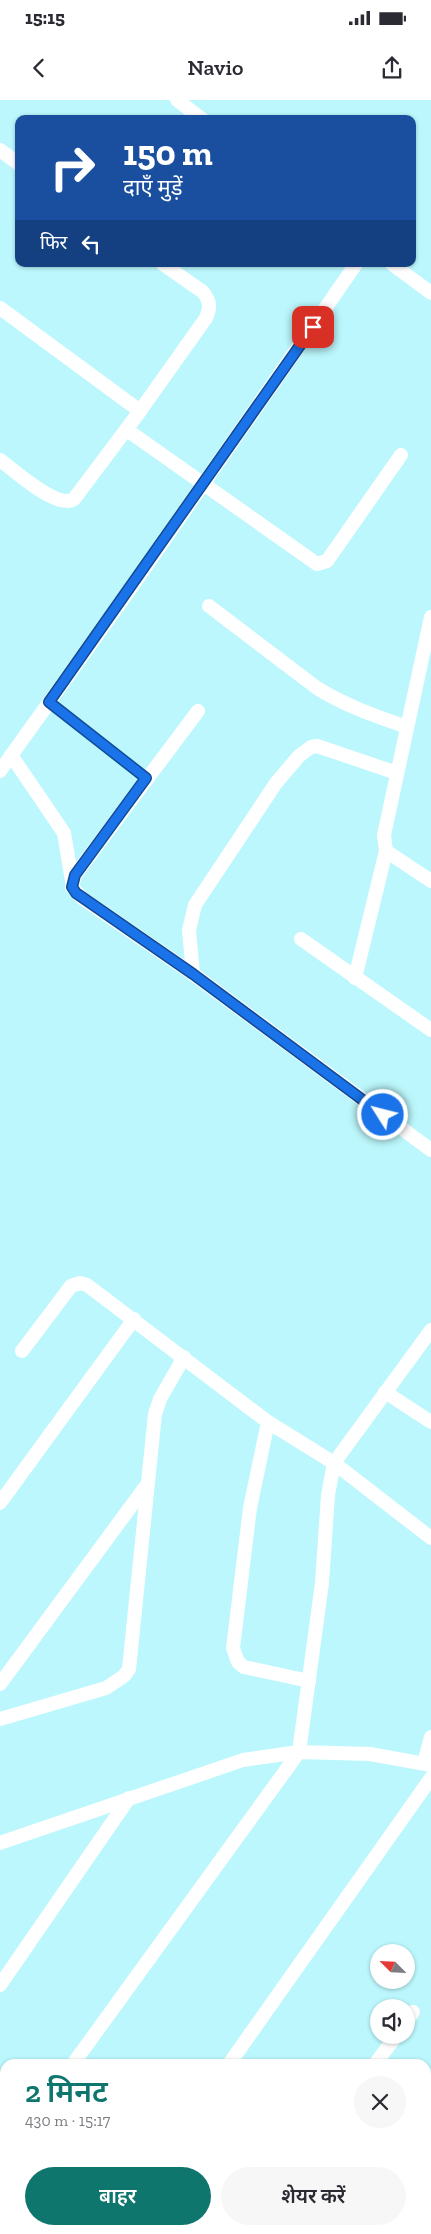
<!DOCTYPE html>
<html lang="hi">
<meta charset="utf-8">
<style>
:root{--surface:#fff;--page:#f7f7f7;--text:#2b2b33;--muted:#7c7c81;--accent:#0f766e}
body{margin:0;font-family:"Zilla Slab","Noto Sans Devanagari",serif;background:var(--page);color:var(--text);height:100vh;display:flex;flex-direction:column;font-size:19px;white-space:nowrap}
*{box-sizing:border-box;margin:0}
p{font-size:16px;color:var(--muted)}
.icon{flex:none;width:28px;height:28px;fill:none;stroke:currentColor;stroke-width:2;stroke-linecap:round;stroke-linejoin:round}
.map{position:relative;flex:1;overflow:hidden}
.side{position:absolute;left:0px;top:1959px;width:431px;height:176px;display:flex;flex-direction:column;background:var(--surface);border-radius:15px 15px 0 0;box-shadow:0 1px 4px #0004}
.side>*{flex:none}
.top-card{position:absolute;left:15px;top:15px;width:401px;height:152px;border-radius:10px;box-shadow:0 1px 4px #0004;background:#1a4fa0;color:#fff;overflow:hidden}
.needle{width:32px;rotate:294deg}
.buttons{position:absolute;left:370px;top:1844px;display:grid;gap:10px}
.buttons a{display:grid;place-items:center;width:45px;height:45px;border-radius:50%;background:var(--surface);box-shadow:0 1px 4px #0004;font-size:25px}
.pin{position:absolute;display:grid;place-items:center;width:42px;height:42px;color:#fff;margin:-21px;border-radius:10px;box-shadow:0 2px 8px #0006}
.me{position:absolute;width:55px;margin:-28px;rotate:306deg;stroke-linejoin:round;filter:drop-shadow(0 0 4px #0008)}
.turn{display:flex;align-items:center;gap:18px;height:105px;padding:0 25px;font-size:22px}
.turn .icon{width:65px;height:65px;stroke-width:2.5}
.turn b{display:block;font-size:35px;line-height:42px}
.then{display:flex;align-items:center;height:48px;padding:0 25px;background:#0003;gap:10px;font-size:19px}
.round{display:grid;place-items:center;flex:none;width:52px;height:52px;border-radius:26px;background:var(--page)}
.head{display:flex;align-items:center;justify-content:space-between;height:85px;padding:0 25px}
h1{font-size:30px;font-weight:600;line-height:38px;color:var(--accent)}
.action{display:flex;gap:10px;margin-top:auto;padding:10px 25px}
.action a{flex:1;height:58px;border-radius:30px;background:var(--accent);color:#fff;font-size:20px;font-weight:600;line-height:58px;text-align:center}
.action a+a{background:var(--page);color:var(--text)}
.status{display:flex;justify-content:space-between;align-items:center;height:35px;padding:0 25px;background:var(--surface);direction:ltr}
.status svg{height:14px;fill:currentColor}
header{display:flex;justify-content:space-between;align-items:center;height:65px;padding:0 25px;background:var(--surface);font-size:22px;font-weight:600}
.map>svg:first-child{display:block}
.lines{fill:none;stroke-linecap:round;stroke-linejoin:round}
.lane{stroke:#fff;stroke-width:7}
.street{stroke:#fff;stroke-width:14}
.route-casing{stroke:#114b97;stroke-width:12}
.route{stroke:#1a73e8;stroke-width:9}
</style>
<div class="status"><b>15:15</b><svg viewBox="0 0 49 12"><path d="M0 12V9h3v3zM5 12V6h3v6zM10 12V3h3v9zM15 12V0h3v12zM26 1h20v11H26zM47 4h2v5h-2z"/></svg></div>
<header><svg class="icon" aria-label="back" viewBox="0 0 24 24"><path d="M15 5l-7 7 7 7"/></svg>Navio<svg class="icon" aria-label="share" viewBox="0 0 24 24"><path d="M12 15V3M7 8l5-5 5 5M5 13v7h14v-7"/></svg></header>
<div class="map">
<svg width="431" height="2134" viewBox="0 0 431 2134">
<rect width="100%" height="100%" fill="#bbf7fc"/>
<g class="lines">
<path class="lane" d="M49,602L146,678"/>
<g class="street">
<path d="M177,0L202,19"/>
<path d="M0,50L19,64"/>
<path d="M392,164L431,193"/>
<path d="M0,208L140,311"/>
<path d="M127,330L317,464L327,461L401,355"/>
<path d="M0,360C15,371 57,410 74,399L140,311L206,218C211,207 210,201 203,192L163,164"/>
<path d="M209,506L317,588C346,606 375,616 407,627"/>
<path d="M431,517L384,735L386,751L431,781"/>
<path d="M198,611L75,775L72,787L82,798L193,874L431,1050"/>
<path d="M11,655L64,733L72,781"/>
<path d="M0,671L131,488L356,164"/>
<path d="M301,839L431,930"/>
<path d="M193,874L189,830L195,805L276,683L299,656L311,647L317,646L397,673"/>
<path d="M355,878L386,751"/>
<path d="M22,1251L71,1186L80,1183L87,1185L268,1322L334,1363L431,1438"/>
<path d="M385,1292L431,1322"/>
<path d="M268,1322L250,1408L233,1548L238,1562L244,1567L309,1581"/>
<path d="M0,1403L134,1219"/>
<path d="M0,1584L146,1386"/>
<path d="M0,1619L106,1588L124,1576L129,1569L155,1314L160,1299L184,1257"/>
<path d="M424,1663L431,1637"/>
<path d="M0,1743L243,1660L299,1652L370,1654L431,1665"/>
<path d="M0,1885L129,1698"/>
<path d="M406,1922L413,1912"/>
<path d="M73,1964L299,1652L322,1483L328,1395L334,1363L431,1230"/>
<path d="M229,1964L431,1678"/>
<path d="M375,1964L397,1935"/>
<path d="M426,2011L431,2005"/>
<path d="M0,2065L5,2058"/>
<path d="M153,2130L154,2134"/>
<path d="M258,2130L264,2134"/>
<path d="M412,2130L417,2134"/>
<path d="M86,2134L90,2130"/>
</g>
</g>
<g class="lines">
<defs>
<path id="route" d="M313,227L49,602L146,678L75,775L72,787L76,793L193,874L383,1015"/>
</defs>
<use href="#route" class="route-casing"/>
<use href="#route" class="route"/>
</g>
</svg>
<div class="buttons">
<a><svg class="needle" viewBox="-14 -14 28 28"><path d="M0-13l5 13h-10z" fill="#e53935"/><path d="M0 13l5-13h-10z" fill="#7c7c81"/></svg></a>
<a><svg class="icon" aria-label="sound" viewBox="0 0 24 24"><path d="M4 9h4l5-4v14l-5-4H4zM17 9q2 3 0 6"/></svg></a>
</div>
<div class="pin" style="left:313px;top:227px;background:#d93025"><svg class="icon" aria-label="arrive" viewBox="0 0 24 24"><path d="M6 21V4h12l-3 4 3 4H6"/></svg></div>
<svg class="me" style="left:383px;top:1015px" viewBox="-20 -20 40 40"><circle r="17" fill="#1a73e8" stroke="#fff" stroke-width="3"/><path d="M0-11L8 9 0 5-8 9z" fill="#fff"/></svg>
<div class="top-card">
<div class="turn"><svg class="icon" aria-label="right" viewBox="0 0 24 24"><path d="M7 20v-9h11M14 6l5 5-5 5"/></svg><div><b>150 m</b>दाएँ मुड़ें</div></div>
<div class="then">फिर<svg class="icon" aria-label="left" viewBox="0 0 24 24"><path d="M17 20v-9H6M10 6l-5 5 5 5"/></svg></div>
</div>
<section class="side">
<div class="head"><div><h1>2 मिनट</h1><p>430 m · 15:17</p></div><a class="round"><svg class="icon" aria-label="close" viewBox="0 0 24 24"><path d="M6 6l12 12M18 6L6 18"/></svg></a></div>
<div class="action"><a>बाहर</a><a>शेयर करें</a></div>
</section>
</div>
